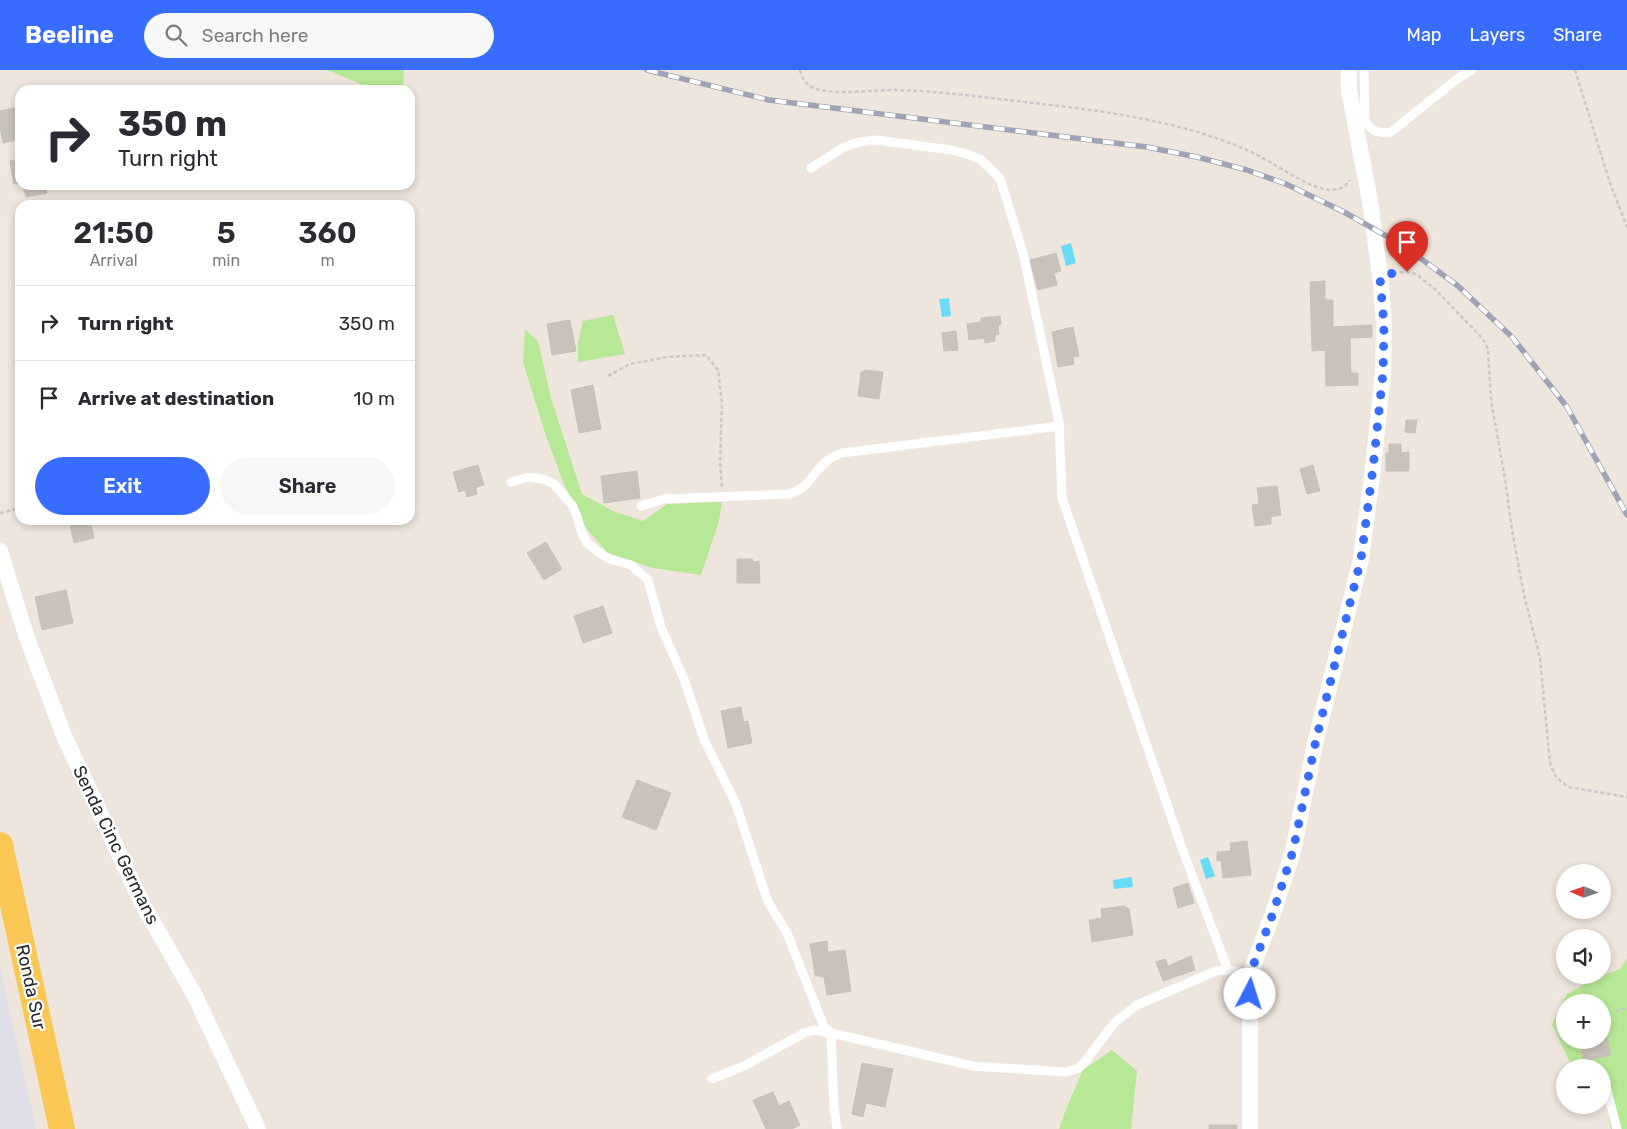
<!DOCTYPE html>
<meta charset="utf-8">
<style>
:root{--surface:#fff;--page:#f7f7f7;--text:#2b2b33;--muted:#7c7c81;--line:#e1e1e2;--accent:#376cff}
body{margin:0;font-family:Rubik,sans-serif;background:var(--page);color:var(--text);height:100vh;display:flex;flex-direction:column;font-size:19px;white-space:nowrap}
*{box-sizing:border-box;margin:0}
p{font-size:16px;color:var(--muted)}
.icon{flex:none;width:28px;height:28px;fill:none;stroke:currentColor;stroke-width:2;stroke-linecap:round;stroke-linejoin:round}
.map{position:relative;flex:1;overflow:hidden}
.side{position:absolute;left:15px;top:130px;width:400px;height:325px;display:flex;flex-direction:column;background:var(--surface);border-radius:15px;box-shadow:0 2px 8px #0003}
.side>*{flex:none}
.top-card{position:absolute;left:15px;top:15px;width:400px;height:105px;border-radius:15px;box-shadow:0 2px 8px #0003;background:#fff;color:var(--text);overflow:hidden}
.needle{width:32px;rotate:272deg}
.tools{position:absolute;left:1556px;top:794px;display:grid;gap:10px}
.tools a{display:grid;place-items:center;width:55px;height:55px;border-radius:50%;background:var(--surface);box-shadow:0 2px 8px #0003;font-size:25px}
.pin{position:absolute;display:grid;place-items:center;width:42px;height:42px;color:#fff;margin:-51px -21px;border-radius:50% 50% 50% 0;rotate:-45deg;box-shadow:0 0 5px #0007}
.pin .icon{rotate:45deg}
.me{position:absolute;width:55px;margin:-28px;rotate:5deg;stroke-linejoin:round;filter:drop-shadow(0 0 4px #0008)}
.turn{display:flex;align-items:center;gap:18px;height:105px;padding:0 20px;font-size:22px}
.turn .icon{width:65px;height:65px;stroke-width:2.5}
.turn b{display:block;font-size:35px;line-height:42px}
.eta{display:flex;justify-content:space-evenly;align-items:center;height:85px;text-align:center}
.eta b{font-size:30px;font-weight:600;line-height:35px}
.cta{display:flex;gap:10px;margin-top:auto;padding:10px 20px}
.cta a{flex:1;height:58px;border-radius:30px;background:var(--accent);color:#fff;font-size:20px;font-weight:600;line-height:58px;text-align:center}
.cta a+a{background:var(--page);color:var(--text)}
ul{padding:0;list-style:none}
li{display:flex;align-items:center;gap:15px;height:75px;padding:0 20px;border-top:1px solid var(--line)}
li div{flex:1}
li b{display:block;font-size:19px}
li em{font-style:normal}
header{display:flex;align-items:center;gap:30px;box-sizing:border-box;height:70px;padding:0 25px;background:var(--accent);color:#fff}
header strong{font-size:24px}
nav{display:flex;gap:28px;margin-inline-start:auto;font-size:18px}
.search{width:350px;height:45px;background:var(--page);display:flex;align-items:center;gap:12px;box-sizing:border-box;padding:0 18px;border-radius:28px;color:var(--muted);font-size:19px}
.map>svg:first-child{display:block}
.industrial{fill:#dfdde6}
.green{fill:#b7e895;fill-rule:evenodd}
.water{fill:#68dcf7}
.building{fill:#c9c2bb;stroke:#c9c1b5}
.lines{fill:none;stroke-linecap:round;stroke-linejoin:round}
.path{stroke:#c8c8c8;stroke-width:2.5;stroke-dasharray:4 2.5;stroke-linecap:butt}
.lane{stroke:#fff;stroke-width:9}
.street{stroke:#fff;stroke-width:16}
.primary{stroke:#fac754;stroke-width:26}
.rail-casing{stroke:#9ea3b6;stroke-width:5.5}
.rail{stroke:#fff;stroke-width:4;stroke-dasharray:11;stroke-linecap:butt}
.route{stroke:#376cff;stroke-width:9;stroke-dasharray:0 16.2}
.labels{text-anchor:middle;stroke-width:4.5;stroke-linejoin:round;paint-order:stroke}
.street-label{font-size:18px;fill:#2b2b2b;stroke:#fff}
</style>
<header>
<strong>Beeline</strong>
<div class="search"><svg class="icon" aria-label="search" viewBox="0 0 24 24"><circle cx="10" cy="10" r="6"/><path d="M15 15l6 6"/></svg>Search here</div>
<nav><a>Map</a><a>Layers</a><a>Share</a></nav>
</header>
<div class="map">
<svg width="1627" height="1059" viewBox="0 0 1627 1059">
<rect width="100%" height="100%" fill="#eee5dc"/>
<path class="industrial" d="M0,898L36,1059H0Z"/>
<g class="green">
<path d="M327,0H404L403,20H375Z"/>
<path d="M613,245L625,284L578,292V273L583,251Z"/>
<path d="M525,259L538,271L551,328L582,424L613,441L643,451L667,434L722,432L719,451L701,505L653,498L608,483L586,458L564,414L545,363L523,292Z"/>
<path d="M1627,888V1059H1611L1605,1027L1603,1026L1602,998L1572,997L1552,954L1567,924L1596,908L1620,899ZM1565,932H1602V970H1565Z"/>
<path d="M1112,980L1137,1001L1131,1059H1059L1067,1037L1083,1000Z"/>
</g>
<g class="water">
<path d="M1071,173L1076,193L1066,196L1061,176Z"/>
<path d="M949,228L951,246L942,247L939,229Z"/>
<path d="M1208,787L1215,806L1206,809L1200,790Z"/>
<path d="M1132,807L1133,817L1114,819L1113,810Z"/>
</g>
<g class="building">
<path d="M14,38L16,46L20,45V69L3,73L0,57V41Z"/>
<path d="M20,89V113L14,114L10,91Z"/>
<path d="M23,115H45L47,123L26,127Z"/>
<path d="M1056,183L1061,201L1054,203L1057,215L1038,220L1030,190Z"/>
<path d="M1325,211V230H1333V257L1372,255V267L1350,268L1351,303H1358V315L1326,316L1325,280L1312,281L1310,212Z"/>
<path d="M1000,246L1001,254L998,255L999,264L995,265V271L985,273L984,268L969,270L967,254L981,252V248Z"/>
<path d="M570,250L576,281L552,285L547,254Z"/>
<path d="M1073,257L1079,286L1073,287L1074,294L1058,297L1052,262Z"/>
<path d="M956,261L958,280L944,281L942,263Z"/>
<path d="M864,300L883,302L879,329L858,326L861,302H864Z"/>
<path d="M593,315L601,359L579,363L571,320Z"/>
<path d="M1406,350H1417L1415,363L1405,362Z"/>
<path d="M1389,374H1401V383L1409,382V401H1386V383H1389Z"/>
<path d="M478,395L484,415L476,417L477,424L467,427L465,420L459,422L453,402Z"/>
<path d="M1313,395L1320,421L1307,424L1300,399Z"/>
<path d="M637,401L640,428L604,433L601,406Z"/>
<path d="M1277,416L1281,445L1271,447V454L1255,456L1252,435L1259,434L1257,418Z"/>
<path d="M69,450H90L94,468L74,473Z"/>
<path d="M546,472L562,499L544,510L527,483Z"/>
<path d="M737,489H752L754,492L759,491L760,513H737Z"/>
<path d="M66,520L73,553L42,560L35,527Z"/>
<path d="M603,536L612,563L583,573L574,546Z"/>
<path d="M741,637L744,652L748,651L752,673L728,678L721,641Z"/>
<path d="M637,710L671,723L656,760L622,747Z"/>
<path d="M1247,771L1251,805L1223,808L1221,790L1217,791V782L1231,781L1230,773Z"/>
<path d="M1188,813L1194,833L1178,838L1173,818Z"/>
<path d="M1124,836L1129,839L1133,865L1092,872L1089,850L1102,848L1101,839Z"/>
<path d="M827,871L828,882L845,880L851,921L827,925L824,907L815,905L810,874Z"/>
<path d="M1191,886L1195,900L1163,911L1156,892L1165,889L1168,896Z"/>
<path d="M1603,953L1611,985L1584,991L1579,970H1602Z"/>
<path d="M862,993L893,999L885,1037L866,1033L863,1047L852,1044Z"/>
<path d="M773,1022L779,1036L789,1031L800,1055L792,1059H766L753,1030Z"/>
<rect x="1209" y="1055" width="28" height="4"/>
</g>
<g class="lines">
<g class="path">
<path d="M800,0C802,9 807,16 816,19C834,25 874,20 895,20C941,21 988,28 1034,33C1106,41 1186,52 1251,82C1274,92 1305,117 1329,120C1334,120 1339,119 1344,117L1350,110"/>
<path d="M1575,0L1610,113L1627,157"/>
<path d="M1393,203L1407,202L1416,204L1422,209L1435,219L1483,269L1488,279L1491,330L1505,409L1512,460L1524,525L1540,588L1550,693L1556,707L1568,717L1627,727"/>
<path d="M608,306L630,294L667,287L706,285L718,300L722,333L720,393L722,417"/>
<path d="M0,443L20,438"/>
<path d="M1616,941L1627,938"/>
</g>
<g class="lane">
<path d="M1364,0L1365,50C1371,61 1378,64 1391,62L1457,9L1472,0"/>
<path d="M811,98L844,77L859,72L877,70L951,80L967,84L980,89L1000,108L1023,183L1059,352L1062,428L1183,781L1228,900"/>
<path d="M511,412L529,407L543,409L554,414L572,435L577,446L581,461L587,473L597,481L609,489L631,495L648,510L661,557L684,609L704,669L736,734L768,832L787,863L824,957L831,963L973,996L1065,1002L1077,999L1084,993L1115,952L1137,935L1216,901L1228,900L1250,904"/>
<path d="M641,436L664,429L789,424C816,416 813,392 842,383L1060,356"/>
<path d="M712,1009L746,995L804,963L813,960L831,963L834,1039L837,1058"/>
<path d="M1604,1009L1617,1059"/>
</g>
<g class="street">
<path d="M0,481L27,568L65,668L142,833L194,924L258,1059"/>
<path d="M1250,1059V904L1272,846L1293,781L1316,670L1361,489L1373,398L1383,303L1384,255L1381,213L1370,131L1349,21V0"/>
</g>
<path class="primary" d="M0,775L62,1059"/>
<defs>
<path id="rail" d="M647,0L769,30L1147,77L1197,87L1247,100L1286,114L1344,142L1404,176L1458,216L1512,267L1567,337L1627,445"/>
</defs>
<use href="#rail" class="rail-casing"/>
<use href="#rail" class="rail"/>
</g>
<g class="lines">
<path class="route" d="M1250,924V904L1272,846L1293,781L1316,670L1361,489L1373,398L1383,303L1384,255L1380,208L1393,203L1407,202"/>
</g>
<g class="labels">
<g class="street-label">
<text transform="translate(116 775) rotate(64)" y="6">Senda Cinc Germans</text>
<text transform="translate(31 917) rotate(78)" y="6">Ronda Sur</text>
</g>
</g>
</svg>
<div class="tools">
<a><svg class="needle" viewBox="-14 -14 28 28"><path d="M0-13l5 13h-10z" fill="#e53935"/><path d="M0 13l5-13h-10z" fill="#7c7c81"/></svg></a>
<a><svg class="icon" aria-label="sound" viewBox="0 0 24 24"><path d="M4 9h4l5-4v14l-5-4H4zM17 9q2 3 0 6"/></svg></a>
<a>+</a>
<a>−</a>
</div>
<div class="pin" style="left:1407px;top:202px;background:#d93025"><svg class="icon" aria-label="arrive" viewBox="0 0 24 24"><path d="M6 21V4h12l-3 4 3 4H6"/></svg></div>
<svg class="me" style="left:1250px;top:924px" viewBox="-20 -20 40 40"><circle r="19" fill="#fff"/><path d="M0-13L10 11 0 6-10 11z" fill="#376cff"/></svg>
<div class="top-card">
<div class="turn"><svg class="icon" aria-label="right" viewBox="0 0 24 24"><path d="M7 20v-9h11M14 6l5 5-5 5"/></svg><div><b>350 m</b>Turn right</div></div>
</div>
<section class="side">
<div class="eta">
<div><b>21:50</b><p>Arrival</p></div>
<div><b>5</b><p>min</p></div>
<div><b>360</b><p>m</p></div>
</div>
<ul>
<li><svg class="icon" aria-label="right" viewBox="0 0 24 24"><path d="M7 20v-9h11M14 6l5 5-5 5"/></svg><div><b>Turn right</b></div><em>350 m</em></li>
<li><svg class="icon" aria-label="arrive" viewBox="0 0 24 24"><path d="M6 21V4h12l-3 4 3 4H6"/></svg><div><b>Arrive at destination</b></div><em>10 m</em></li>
</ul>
<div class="cta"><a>Exit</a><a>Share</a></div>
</section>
</div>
